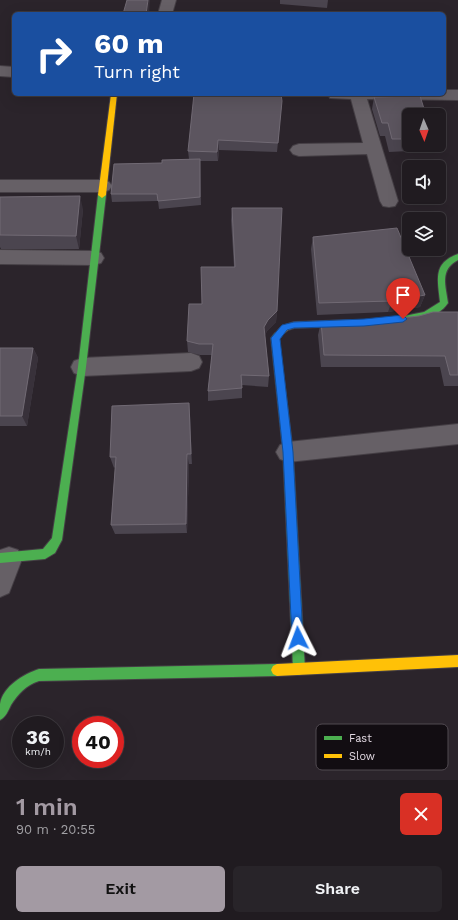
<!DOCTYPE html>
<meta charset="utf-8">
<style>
:root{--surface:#201b20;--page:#282429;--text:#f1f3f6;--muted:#a2a1a5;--line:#3d393e;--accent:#a39aa3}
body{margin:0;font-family:"Work Sans",sans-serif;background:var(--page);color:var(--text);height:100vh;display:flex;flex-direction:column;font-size:15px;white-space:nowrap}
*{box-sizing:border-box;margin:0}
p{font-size:13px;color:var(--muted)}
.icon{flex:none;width:22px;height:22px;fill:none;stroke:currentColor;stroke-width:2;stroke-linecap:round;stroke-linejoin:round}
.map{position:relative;height:780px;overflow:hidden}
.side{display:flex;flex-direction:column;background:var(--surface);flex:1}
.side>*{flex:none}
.top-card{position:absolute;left:12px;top:12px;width:434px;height:84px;border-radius:6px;box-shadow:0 4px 16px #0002,0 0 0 1px var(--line);background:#1a4fa0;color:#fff;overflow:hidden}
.needle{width:26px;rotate:178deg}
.controls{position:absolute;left:402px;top:108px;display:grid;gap:8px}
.controls a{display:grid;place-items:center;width:44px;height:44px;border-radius:6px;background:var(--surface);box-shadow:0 4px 16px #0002,0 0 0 1px var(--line);font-size:20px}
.speed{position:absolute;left:12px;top:716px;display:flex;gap:8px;font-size:20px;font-weight:700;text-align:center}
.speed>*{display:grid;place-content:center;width:52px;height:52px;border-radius:50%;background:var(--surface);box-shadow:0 4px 16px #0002,0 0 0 1px var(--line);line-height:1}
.speed small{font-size:10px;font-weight:400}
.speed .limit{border:6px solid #d22;background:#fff;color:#111}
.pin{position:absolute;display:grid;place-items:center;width:34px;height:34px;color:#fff;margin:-41px -17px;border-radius:50% 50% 50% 0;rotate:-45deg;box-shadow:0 0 4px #0007}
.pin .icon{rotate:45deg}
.me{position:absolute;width:44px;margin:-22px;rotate:357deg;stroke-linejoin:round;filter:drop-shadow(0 0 3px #0008)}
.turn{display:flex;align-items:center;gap:14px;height:84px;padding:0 16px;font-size:18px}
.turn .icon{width:52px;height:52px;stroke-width:2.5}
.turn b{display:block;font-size:28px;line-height:34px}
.round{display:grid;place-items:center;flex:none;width:42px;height:42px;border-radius:6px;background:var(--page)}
.head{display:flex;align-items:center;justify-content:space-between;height:68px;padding:0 16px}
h1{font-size:24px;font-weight:600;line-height:30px;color:var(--accent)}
.button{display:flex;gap:8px;margin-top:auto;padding:8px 16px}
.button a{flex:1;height:46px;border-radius:6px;background:var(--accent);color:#111;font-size:16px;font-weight:600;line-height:46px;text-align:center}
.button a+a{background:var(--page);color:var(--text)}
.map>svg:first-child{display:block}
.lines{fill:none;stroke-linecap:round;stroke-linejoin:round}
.street-casing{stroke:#453f45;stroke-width:2}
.fast-casing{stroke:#453f45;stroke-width:2}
.slow-casing{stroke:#453f45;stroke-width:2}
.street{fill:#666066;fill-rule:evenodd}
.fast{fill:#4caf50;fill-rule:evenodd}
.slow{fill:#ffc107;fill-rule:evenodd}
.wall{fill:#4b454f}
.shaded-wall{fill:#38313a}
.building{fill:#5c555f;stroke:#716a74}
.route{fill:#1a73e8;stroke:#114b97}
.key{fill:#120d12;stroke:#514a51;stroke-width:1}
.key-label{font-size:11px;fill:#e3dae3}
</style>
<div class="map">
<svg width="458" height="780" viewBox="0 0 458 780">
<rect width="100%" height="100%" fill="#2b242b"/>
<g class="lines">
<defs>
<g id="street">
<path d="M162,0H176L172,14H158Z"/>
<path d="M0,66L14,67V77L0,76Z"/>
<path d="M444,90H458V100L367,99L398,201L395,206L389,207L383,206L380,201L367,154L299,156L293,154L290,150L293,146L299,144L363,143L351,99L330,98L328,94H444Z"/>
<path d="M0,180H103L109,182L112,186L109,190L103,192H0Z"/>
<path d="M0,250L94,251L101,253L104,258L101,263L94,265L0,264Z"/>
<path d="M191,353L199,356L202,362L199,368L191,371L82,376L74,373L71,367L74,361L82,358Z"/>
<path d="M458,424V444L288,462L280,459L276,452L280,445L288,442Z"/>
<path d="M9,547L18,550L22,559L9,593L0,597V550Z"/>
</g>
<g id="fast">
<path d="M102,192L106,195L86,367L62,540L55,553L45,559L0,563V553L43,549L52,538L78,367L98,195Z"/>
<path d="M458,254V260C439,270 446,286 448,303C437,320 410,322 392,324L389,323L388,321L389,319L424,312L440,302C438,280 432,263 458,254Z"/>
<path d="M278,332L282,335L279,339L293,452L305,669L303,673L299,675L295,673L293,669L283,452L271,338L275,333Z"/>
<path d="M277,664L281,666L283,670L281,674L277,676L39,681C26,685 18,694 11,705C8,711 6,717 0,720C0,715 0,709 0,704C3,686 24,674 39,669Z"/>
</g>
<g id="slow">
<path d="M111,94H117L106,195L102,198L98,195Z"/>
<path d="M350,320L354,323L350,326L294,328L288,330L278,338L274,335L282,326L294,322Z"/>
<path d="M458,655V667L277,676L273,674L271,670L273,666L277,664Z"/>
</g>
</defs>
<use href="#street" class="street-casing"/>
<use href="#fast" class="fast-casing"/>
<use href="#slow" class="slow-casing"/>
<use href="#street" class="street"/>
<use href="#fast" class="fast"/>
<use href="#slow" class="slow"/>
</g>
<g class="wall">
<path d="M280,0H328L327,8L280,4Z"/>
<path d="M374,97L409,115V145H430L429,150L389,152L385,136H380L372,109Z"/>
<path d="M282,101L277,152L219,150L218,161H200L201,205L159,209L158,201L112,202L111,194L189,159L188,151Z"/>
<path d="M0,197L83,209L79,249H1L0,247Z"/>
<path d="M232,208L277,311L276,322L267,331L265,335L269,376L268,387L242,385V398L208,401V391L212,355H200L188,352L187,341L202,304L234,267L231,220Z"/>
<path d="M313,237L425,295L420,307L388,312L317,315L311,249Z"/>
<path d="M458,312V386H444L440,367H321L318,335L321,322L376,321Z"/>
<path d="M0,348H33L38,358L27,426H0Z"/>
<path d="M190,414L192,464H189L187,533L115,534L111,525L115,467L114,468L110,457Z"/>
</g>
<g class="shaded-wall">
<path d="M148,0H150L149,14H146Z"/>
<path d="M218,140L219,150L218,161L217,152Z"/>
<path d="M80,196L83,209L79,249L76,236Z"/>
<path d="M425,295L420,307L388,312L392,301Z"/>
<path d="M277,311L276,322L267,331L264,338V327L268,320Z"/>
<path d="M33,348L38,358L27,426L22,416Z"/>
<path d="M189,403L190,414L192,464L191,454Z"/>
<path d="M187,454L189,464L187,533L186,524Z"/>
</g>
<g class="building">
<path d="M127,0H148L146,14H123Z"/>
<path d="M194,94H281L282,101L278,143L218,140L217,152L188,151Z"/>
<path d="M420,96L426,115H409V139H392L388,123H382L374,97Z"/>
<path d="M200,159V197L158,201L157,194H111L114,164L162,163V160Z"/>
<path d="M80,196L76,236L0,235V197Z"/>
<path d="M232,208H282L277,311L268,320L264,327L269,376L241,375L242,388L208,391L213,344H199L187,341L189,304H202L201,267H235Z"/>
<path d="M397,228L425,295L392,301L319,303L313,237Z"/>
<path d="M433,312H458V375H450L445,356L324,355L321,322L376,321L419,316Z"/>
<path d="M0,348H33L22,416H0Z"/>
<path d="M189,403L191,454H187L186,524L111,525L116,457H110L112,406Z"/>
</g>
<path class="route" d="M403,315L407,319L403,322L364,326L294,328L287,330L280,339L293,452L303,638L302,642L298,643L294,642L292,638L283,452L271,338L282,325L294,322L364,319Z"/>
<rect x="316" y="724" width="132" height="46" rx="6" class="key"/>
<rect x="324" y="736" width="18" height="4" fill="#4caf50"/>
<rect x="324" y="754" width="18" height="4" fill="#ffc107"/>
<g class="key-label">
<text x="349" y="742">Fast</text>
<text x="349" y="760">Slow</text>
</g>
</svg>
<div class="controls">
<a><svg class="needle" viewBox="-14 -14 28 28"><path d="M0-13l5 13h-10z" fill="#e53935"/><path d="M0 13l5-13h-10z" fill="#a2a1a5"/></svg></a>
<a><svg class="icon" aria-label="sound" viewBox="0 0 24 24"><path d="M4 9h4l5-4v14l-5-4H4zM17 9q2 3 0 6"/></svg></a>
<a><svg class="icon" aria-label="layers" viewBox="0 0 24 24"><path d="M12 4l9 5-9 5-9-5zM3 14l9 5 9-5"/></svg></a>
</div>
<div class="speed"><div>36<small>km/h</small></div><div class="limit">40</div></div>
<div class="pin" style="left:403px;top:319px;background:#d93025"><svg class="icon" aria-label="arrive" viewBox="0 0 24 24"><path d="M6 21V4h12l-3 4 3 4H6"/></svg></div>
<svg class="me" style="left:298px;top:638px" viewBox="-20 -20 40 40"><path d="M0-17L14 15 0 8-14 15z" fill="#1a73e8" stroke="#fff" stroke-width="4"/></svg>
<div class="top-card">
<div class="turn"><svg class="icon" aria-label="right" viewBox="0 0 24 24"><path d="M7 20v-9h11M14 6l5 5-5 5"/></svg><div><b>60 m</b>Turn right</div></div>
</div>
</div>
<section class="side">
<div class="head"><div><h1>1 min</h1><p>90 m · 20:55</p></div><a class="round" style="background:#d93025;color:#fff"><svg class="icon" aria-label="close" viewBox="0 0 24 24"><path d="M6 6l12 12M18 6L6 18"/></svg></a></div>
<div class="button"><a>Exit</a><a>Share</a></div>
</section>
